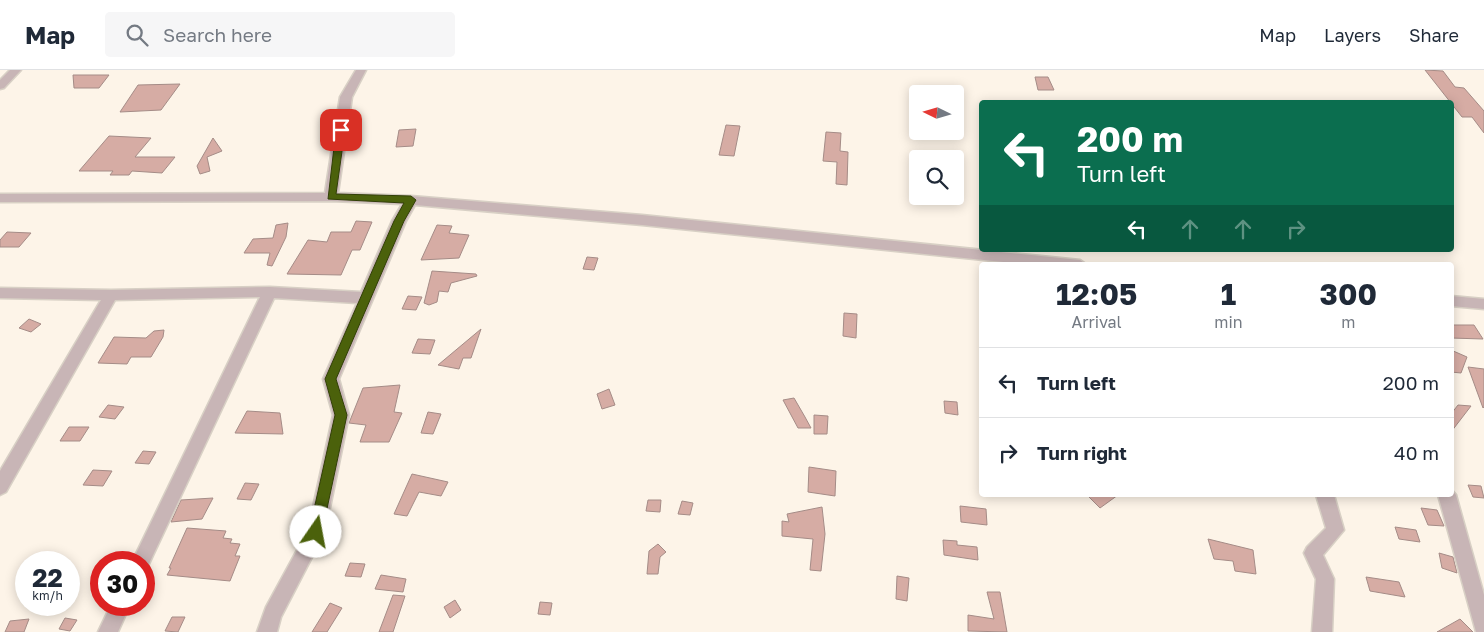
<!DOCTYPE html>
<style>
:root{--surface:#fff;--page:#f6f6f7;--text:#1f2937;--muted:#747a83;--line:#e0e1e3}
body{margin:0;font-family:"Golos Text",sans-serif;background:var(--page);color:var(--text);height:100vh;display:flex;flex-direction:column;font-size:19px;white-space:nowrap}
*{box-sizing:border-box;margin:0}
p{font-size:16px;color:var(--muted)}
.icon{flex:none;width:28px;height:28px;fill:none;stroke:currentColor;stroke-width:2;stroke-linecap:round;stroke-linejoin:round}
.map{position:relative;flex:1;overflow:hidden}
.sheet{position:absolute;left:979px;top:192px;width:475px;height:235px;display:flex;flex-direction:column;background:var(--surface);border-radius:5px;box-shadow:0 2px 12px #0003}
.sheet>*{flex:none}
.banner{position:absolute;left:979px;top:30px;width:475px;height:152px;border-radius:5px;box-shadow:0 2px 12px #0003;background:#0b6e4f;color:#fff;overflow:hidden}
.needle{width:32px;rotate:275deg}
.controls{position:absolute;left:909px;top:15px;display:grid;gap:10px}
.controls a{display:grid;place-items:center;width:55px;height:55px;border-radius:5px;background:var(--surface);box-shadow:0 2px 12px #0003;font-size:25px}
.speed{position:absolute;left:15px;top:481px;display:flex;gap:10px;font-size:25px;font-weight:700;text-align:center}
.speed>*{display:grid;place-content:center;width:65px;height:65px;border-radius:50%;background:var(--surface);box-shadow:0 2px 12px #0003;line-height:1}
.speed small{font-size:12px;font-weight:400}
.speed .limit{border:8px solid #d22;background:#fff;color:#111}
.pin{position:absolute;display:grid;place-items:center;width:42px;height:42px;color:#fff;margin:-21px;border-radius:10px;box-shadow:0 2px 8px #0006}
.me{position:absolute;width:55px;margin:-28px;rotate:12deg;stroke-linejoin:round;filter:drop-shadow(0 0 4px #0008)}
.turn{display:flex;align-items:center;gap:18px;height:105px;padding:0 15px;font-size:22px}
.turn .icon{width:65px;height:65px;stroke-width:2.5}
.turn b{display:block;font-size:35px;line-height:42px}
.lanes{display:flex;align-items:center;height:48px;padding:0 15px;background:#0003;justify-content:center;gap:25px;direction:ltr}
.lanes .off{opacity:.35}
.eta{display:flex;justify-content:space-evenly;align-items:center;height:85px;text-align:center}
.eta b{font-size:30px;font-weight:700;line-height:35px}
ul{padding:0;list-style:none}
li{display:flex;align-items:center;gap:15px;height:70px;padding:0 15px;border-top:1px solid var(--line)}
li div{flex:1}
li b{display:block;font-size:19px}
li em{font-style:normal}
header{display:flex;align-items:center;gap:30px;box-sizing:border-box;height:70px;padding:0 25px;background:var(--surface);border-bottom:1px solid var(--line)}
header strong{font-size:24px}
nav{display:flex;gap:28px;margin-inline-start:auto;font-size:18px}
.search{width:350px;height:45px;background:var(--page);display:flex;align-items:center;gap:12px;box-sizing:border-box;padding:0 18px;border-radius:5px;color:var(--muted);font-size:19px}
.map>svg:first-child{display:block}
.building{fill:#d6aca4;stroke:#a58c87}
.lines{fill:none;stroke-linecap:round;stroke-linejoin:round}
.minor-casing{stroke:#d8d0c5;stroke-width:3}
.minor{fill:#c8b5b6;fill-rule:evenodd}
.route{fill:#4b610b;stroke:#313f07}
</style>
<header>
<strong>Map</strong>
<div class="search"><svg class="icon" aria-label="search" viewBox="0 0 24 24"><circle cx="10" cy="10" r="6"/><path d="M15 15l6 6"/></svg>Search here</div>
<nav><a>Map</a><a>Layers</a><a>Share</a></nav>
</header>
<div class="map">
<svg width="1484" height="562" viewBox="0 0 1484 562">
<rect width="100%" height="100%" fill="#fdf4e8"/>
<g class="building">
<path d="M1425,0L1443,1L1455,17L1464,18L1484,41V63L1472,47H1462Z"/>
<path d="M73,5H109L99,18H74Z"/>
<path d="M1035,7H1048L1054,20H1038Z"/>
<path d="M180,14L161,40L120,42L138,15Z"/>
<path d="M726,55L740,56L734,86L719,85Z"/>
<path d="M416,59L413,76L396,77L399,60Z"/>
<path d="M826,62L841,63L840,81L848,82L847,115L836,114L837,92L823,91Z"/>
<path d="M109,66L151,68L135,87H175L162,103L132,101L129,105H110L113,101H79Z"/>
<path d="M213,68L222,81L207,87L210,101L200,104L197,96Z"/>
<path d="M356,151L372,152L360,180H352L341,205L287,204L308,170L327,172L331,162H351Z"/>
<path d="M288,153L286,167L272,196L267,195L270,183H244L253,169L273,168L276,155Z"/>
<path d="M437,155L452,156L449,163L469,165L459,188L421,190Z"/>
<path d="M7,162L31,163L19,177H0V170Z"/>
<path d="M587,187L598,188L594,200L583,199Z"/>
<path d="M432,201L476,204L477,206L451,213L448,222L439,221L437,232L429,235L424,233Z"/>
<path d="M408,226L422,227L416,240L402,239Z"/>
<path d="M844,243L857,244L856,268L843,266Z"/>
<path d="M29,249L41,254L31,262L19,258Z"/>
<path d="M1451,255H1474L1483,269L1451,268Z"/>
<path d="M481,259L471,288H463L459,299L438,295Z"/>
<path d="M164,260L163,267L151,287H131L127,294L98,293L114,267L146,268L154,261Z"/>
<path d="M418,269L435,270L430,284L412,283Z"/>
<path d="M1451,280L1467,287L1461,303L1451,302Z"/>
<path d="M1468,297L1484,299V337L1483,338Z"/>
<path d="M400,315L394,342L402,343L389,372H360L366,355L349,353L363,318Z"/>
<path d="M609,319L615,335L602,339L597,324Z"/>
<path d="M794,328L805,347L811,358H798L783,330Z"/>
<path d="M944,331L957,332L958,345L945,343Z"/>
<path d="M108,335L124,337L115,349L99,347Z"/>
<path d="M1458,335L1471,336L1451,362V344Z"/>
<path d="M247,341L280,343L283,364L235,363Z"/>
<path d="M428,342L441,344L433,364L421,363Z"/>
<path d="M814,345L828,346L827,364H814Z"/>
<path d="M69,357H89L80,371H60Z"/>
<path d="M143,381L156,382L149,394L135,393Z"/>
<path d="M809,397L836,401L835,426L808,422Z"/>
<path d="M93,400L112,401L103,416L83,415Z"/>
<path d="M412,404L448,412L441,426L419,422L407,446L394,444Z"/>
<path d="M245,413L259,414L251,430L237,429Z"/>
<path d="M1468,415L1481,416L1484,428L1473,427Z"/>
<path d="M1087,425H1118L1100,438Z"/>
<path d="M213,428L202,449L171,452L181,430Z"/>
<path d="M648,430H661L660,442L646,441Z"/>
<path d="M682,431L693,433L690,445L678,444Z"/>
<path d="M960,436L986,439L987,455L961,452Z"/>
<path d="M822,437L825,464L821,501L810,500L813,469L782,466V451L789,452L787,444Z"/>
<path d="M1421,438L1437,440L1444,456L1428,455Z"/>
<path d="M1395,457L1416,460L1420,472L1399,469Z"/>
<path d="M187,458L226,461L223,468L232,469L230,473L240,474L235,486H240L230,511L167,505L171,498H169Z"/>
<path d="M1208,469L1253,480L1256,504L1235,501L1233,491L1214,489Z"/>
<path d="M943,470L957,471V475L977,477L978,490L944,485Z"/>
<path d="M658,474L666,482L660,487L658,504H647L649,481Z"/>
<path d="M1439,483L1453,487L1457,503L1442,498Z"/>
<path d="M350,493L365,494L361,507L345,506Z"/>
<path d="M381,505L406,509L403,522L375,519Z"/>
<path d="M897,506L909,508L907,531L896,529Z"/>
<path d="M1366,507L1399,512L1405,527L1370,521Z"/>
<path d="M987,522H1000L1007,562L968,561V545L994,549Z"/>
<path d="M393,525L405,526L393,562H379Z"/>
<path d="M455,530L461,540L450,548L444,537Z"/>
<path d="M540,532L552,533L550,545L538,544Z"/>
<path d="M330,533L342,538L327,562H312Z"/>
<path d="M172,547H185L178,562L165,561Z"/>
<path d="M65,548L77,550L70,561L59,559Z"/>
<path d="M29,549L24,562H5L10,551Z"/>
<path d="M1460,549L1473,562H1437Z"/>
</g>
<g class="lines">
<defs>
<g id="minor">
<path d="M10,0H21L4,18L0,19V10Z"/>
<path d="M356,0H366L352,27L338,123L411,126L642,145L1080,190L1087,195H1032L642,155L415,135L406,151L339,309L349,345L325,462L281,547L277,562H257L266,537L308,460L333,345L323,309L357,233L274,228L147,498L144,499V492H132L260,227L115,230L6,422L0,425V401L101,230L0,228V218L111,220L270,217L361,222L392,151L402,134L331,131L0,132V124L325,123L340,27Z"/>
<path d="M1451,226L1484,229V239L1451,236Z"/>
<path d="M1451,419L1456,425L1484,525V562H1476L1475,558L1438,425H1451Z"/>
<path d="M1316,425H1334L1344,460L1323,485L1334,509L1332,562H1312L1316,509L1304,483L1307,477L1326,458Z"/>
<path d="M111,535H130L118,562H98Z"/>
</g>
</defs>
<use href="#minor" class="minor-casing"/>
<use href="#minor" class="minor"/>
</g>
<path class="route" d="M341,57L345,60L336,124L411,126L416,130L404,151L336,309L347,345L322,462L320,467L316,469L311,467L309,462L335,345L325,309L394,151L404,133L328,129L336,60Z"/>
</svg>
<div class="controls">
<a><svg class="needle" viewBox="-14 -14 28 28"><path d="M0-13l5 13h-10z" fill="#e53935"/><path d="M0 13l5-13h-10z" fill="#747a83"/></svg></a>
<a><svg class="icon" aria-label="search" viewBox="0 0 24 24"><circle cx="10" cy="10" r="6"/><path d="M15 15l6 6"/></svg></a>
</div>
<div class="speed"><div>22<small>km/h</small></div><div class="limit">30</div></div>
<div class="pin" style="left:341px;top:60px;background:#d93025"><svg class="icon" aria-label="arrive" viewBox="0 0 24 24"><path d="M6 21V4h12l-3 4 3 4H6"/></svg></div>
<svg class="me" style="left:316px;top:462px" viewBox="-20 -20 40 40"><circle r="19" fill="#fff"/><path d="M0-13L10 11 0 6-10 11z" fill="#4b610b"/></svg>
<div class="banner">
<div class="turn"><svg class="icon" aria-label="left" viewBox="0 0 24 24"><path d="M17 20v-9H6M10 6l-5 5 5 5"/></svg><div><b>200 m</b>Turn left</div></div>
<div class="lanes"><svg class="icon" aria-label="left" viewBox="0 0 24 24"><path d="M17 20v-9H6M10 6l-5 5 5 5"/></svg><svg class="icon off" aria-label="ahead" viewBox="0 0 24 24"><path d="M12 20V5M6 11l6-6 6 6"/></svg><svg class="icon off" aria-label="ahead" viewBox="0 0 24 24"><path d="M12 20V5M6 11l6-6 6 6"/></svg><svg class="icon off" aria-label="right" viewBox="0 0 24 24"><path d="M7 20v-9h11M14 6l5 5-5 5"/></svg></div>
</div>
<section class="sheet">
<div class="eta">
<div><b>12:05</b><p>Arrival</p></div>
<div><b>1</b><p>min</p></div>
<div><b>300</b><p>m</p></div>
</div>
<ul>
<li><svg class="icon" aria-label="left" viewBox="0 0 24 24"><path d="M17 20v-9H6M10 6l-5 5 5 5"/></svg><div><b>Turn left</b></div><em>200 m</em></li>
<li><svg class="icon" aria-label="right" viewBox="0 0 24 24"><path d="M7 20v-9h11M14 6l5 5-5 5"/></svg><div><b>Turn right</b></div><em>40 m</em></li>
</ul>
</section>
</div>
